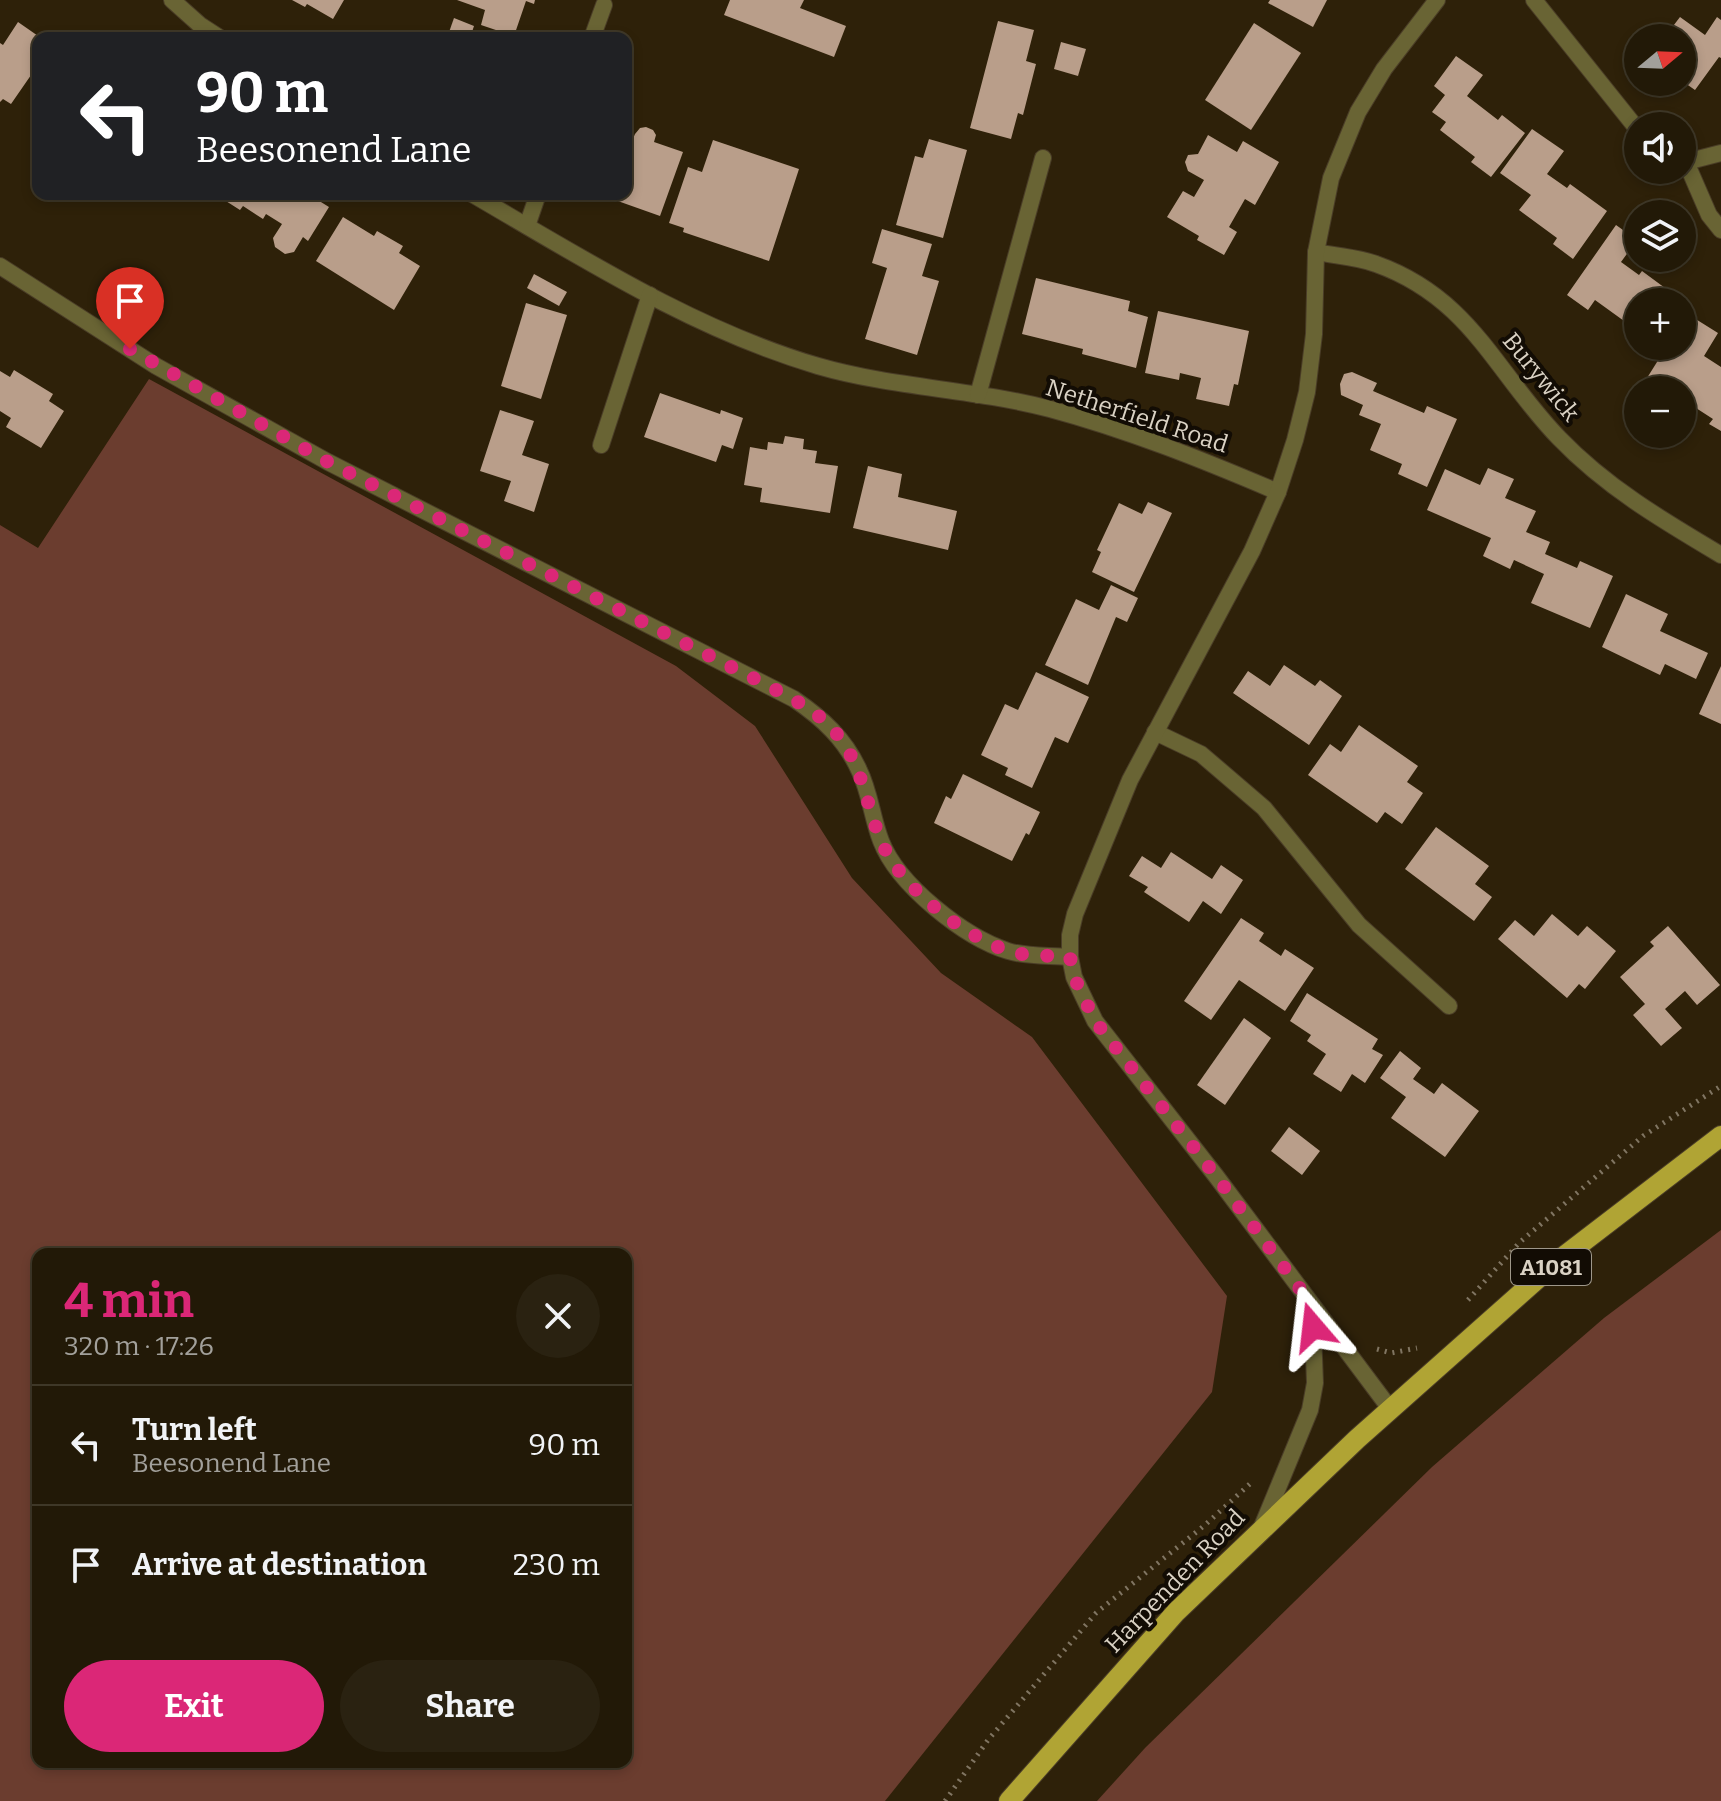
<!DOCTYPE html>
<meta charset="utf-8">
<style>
:root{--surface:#221907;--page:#2a2211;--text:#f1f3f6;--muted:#a2a09b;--line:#3f3828;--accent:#db2777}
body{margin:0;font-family:Bitter,serif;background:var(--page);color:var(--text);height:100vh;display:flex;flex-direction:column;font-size:30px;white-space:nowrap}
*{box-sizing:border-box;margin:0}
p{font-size:26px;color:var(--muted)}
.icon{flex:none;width:44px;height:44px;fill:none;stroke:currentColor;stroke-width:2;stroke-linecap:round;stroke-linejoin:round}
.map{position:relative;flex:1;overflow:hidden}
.panel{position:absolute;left:32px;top:1248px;width:600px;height:520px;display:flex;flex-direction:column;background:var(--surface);border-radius:16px;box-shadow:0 4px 12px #0003,0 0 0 2px var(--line)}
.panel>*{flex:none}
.top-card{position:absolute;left:32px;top:32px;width:600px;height:168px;border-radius:16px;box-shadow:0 4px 12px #0003,0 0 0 2px var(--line);background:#202124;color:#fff;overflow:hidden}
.needle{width:52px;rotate:71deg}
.fabs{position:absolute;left:1624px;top:24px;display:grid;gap:16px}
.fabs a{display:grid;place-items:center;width:72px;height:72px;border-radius:50%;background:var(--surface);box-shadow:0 4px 12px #0003,0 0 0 2px var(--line);font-size:40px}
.pin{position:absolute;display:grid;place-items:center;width:68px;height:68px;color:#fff;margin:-82px -34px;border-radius:50% 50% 50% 0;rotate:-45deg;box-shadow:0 0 8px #0007}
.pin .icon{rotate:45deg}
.me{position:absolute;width:88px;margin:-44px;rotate:343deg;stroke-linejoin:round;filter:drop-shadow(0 0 6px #0008)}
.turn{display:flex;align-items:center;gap:28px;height:168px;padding:0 32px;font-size:36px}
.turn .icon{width:104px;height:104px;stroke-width:2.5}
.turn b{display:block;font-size:56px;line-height:68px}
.round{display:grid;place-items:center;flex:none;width:84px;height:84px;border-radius:42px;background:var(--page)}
.overview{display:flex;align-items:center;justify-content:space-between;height:136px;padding:0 32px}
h1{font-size:48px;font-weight:700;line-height:60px;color:var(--accent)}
.button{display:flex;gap:16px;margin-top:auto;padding:16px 32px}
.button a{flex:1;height:92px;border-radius:48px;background:var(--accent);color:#fff;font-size:32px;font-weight:700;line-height:92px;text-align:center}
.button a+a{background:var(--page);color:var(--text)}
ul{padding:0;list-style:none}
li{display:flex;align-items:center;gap:24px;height:120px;padding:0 32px;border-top:2px solid var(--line)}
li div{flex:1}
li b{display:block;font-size:30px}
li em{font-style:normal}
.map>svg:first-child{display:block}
.green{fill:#6b3d2f;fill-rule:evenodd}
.building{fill:#b99e8a}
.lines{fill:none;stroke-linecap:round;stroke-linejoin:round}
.minor-casing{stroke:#4a3d27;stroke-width:18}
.primary-casing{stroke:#4a3d27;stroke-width:22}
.path{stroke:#807562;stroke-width:5;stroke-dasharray:2 6;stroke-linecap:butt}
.minor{stroke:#696434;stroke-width:16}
.primary{stroke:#b0a434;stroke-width:20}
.route{stroke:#db2777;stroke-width:14;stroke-dasharray:0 25.2}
.labels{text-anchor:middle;stroke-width:8;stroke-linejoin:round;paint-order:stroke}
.shield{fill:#120c04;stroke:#9e978a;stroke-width:2}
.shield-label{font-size:22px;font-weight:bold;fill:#dad2c4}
.street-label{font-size:24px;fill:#dad2c4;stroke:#120c04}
</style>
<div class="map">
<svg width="1721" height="1801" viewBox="0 0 1721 1801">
<rect width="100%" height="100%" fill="#2e2109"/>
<g class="green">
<path d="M149,379L676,666L755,726L852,878L941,973L1032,1037L1227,1296L1212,1392L885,1801H0V525L38,548ZM38,1254H626V1762H38Z"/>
<path d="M1721,1230V1801H1097L1145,1748L1432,1467L1604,1318Z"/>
</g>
<g class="building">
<path d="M292,0H344L333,19L307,4L305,7Z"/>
<path d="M457,0H535L534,4L526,1L514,36L481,25L485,10Z"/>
<path d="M730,0H804L800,8L846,26L834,57L724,15Z"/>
<path d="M1270,0H1327L1313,27L1268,3Z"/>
<path d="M1680,17L1705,35L1717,17L1721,20V58L1719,57L1695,90L1682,81V38H1664Z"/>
<path d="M454,18L474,26L470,38L448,35Z"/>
<path d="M998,21L1034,30L1026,61L1036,64L1023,115L1018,113L1011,139L970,128Z"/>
<path d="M18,22L41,38H38V65L11,104L3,99L0,102V43L3,45Z"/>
<path d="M1254,23L1301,53L1251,130L1205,100Z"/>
<path d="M1061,42L1086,49L1078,76L1054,69Z"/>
<path d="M1456,56L1483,75L1467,96L1498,120L1502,115L1525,133L1491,177L1471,162L1475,157L1440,130L1446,122L1432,112L1445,95L1434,86Z"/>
<path d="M646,127L653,130L656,135L654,142L683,152L660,216L598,194H626V155L635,134L640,128Z"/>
<path d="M1532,129L1564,151L1547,174L1567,188L1570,184L1607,211L1573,259L1553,244L1557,238L1519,210L1531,195L1500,173Z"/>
<path d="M1208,135L1237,152L1243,141L1279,162L1255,205L1245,199L1229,227L1237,232L1224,255L1197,240L1199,236L1167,217L1183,191L1194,197L1204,180L1188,171L1185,162L1188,155L1198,154Z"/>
<path d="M929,139L967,150L943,238L896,225L915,156L923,158Z"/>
<path d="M713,140L799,169L769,261L683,232L684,228L669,223L688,167L702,172Z"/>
<path d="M219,194H308L329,207L308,241L303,237L294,252L285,254L275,247L273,238L282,224L266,214L263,219L243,206L240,210L218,196Z"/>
<path d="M343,217L374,236L377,231L403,246L399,253L420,266L394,310L316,261Z"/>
<path d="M1616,225L1637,240L1621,262L1639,275L1642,271L1684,302H1638V342L1625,333L1631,326L1595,300L1588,310L1567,295Z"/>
<path d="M882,229L932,244L922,276L939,281L917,355L865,339L887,268L872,263Z"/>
<path d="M534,274L567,292L559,306L527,288Z"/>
<path d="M1036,278L1130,301L1128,311L1148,317L1136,368L1082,354L1083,349L1022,334Z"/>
<path d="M526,303L567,315L541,399L501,386Z"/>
<path d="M1158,311L1249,331L1238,385L1234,384L1229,406L1196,399L1201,378L1180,373L1179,380L1145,373Z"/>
<path d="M1694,318L1718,333L1704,356L1721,367V431L1709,424L1713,419L1682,399V390H1649L1642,386L1667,346H1682V336Z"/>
<path d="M14,370L53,394L49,401L64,411L41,448L6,427L11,418L0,411V371L10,377Z"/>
<path d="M1352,372L1377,383L1373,391L1424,413L1427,406L1457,419L1427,487L1398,474L1402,464L1370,450L1381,424L1359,415L1363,405L1341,395L1340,384L1344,374Z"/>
<path d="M660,393L720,414L721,410L743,418L733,449L722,445L716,462L644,437Z"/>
<path d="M500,410L534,421L522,455L549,464L534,512L504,501L511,481L480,471Z"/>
<path d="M785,436L804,439L803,449L817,451L815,463L838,466L830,513L760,502L762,488L744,485L750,447L767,450L768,442L783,444Z"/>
<path d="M868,466L902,474L898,497L957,511L948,550L853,528Z"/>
<path d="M1488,468L1514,479L1505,498L1536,511L1526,532L1550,542L1545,554L1577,568L1580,561L1613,576L1590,628L1531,603L1544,574L1514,560L1510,569L1483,556L1491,538L1427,510L1445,469L1480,485Z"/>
<path d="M1148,502L1172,513L1134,592L1092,572L1101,552L1097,550L1119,503L1142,514Z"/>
<path d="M1111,585L1138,598L1127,622L1116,617L1088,685L1045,665L1076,599L1099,610Z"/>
<path d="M1626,594L1668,614L1660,631L1708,653L1696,679L1665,664L1660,675L1602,647Z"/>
<path d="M1284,665L1315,686L1320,680L1342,696L1309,745L1233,693L1248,671L1270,686Z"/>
<path d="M1721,666V724L1699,714Z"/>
<path d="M1036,672L1089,697L1068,743L1055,737L1032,788L1005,775L1008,768L981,755L1005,704L1018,710Z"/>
<path d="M1359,725L1418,766L1407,782L1423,793L1402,824L1385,812L1377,823L1308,775L1330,744L1341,752Z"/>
<path d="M963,774L1040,812L1029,835L1026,833L1012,861L934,823L946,796L951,799Z"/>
<path d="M1436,827L1489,866L1475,884L1492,897L1474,921L1405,869Z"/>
<path d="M1171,852L1212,879L1221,865L1243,880L1221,914L1203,901L1189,922L1144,892L1148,887L1129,876L1142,856L1161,868Z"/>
<path d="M1552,914L1578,936L1587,926L1616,951L1585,989L1579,984L1567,998L1498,939L1515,920L1534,936Z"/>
<path d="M1241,918L1264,933L1259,941L1281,956L1285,949L1314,968L1285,1011L1239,980L1211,1020L1184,1001Z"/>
<path d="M1668,926L1720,985L1697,1005L1685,991L1665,1009L1682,1028L1661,1046L1633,1015L1645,1004L1620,977L1654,946L1650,942Z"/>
<path d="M1307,993L1378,1039L1372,1049L1383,1055L1365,1083L1352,1074L1341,1092L1313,1074L1326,1054L1307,1041L1311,1035L1290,1021Z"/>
<path d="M1244,1018L1271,1038L1225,1105L1197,1085Z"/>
<path d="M1400,1051L1421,1068L1413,1079L1434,1094L1442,1083L1479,1111L1445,1157L1391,1118L1406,1097L1380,1078Z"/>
<path d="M1289,1127L1320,1151L1302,1175L1271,1151Z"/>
</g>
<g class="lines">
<defs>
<g id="minor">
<path d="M172,0L200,25L220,38"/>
<path d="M1534,0L1638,130"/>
<path d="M592,38L604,5"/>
<path d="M1682,161L1686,162L1709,215L1721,230"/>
<path d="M1686,162L1721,153"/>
<path d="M472,194C582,258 695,330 818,366C894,388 974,389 1050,409C1128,430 1203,460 1278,492"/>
<path d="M527,226L538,194"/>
<path d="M1316,252C1336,256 1358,257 1376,264C1471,298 1495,372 1559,438C1606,487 1662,520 1721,555"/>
<path d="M0,266L156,366L328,462L794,699C822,718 845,739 859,770C870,792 872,818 881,841C898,885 964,937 1008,951C1027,957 1050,955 1070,957"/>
<path d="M978,395L1043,158"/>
<path d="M601,445L650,295"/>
<path d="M1155,732L1201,754L1264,808L1359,925L1449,1006"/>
<path d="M1391,1410L1216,1176L1095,1021L1074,977L1070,957V935L1075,914L1130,780L1252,551L1278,492L1295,440L1307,392L1314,334L1316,252L1331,178L1358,112L1384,69L1437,0"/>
<path d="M1261,1529L1310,1410L1315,1383L1312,1306"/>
</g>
<path id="primary" d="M1009,1801L1176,1612L1357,1439L1554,1264L1721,1136"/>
</defs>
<use href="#minor" class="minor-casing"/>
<use href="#primary" class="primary-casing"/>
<g class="path">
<path d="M1468,1300L1519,1243L1643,1136L1721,1086"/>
<path d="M1377,1349L1391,1353L1417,1348"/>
<path d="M945,1801L988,1740L1096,1613L1205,1525L1253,1481"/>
</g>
<use href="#minor" class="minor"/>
<use href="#primary" class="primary"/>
</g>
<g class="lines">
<path class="route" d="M130,349L328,462L759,681C789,697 823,712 842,741C864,772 867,809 882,843C901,887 964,937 1009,951C1027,957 1050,955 1070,957L1074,977L1095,1021L1216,1176L1312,1305L1313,1327"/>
</g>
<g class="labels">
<rect class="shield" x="1511" y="1249" width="80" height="36" rx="6"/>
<g class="shield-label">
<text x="1551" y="1275">A1081</text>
</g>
<g class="street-label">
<text transform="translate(1541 377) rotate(51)" y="8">Burywick</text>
<text transform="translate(1137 416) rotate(18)" y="8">Netherfield Road</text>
<text transform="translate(1175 1581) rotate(-46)" y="8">Harpenden Road</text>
</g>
</g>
</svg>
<div class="fabs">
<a><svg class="needle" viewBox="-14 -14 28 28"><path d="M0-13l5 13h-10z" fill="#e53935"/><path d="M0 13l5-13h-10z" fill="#a2a09b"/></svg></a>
<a><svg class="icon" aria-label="sound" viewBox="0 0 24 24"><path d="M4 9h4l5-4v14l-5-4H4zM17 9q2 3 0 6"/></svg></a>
<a><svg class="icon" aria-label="layers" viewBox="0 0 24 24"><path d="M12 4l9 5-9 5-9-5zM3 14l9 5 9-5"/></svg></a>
<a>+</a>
<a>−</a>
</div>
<div class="pin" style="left:130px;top:349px;background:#d93025"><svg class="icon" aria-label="arrive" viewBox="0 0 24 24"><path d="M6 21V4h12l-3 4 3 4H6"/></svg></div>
<svg class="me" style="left:1313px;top:1327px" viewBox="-20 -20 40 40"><path d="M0-17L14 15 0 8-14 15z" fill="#db2777" stroke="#fff" stroke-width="4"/></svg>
<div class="top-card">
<div class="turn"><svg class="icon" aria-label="left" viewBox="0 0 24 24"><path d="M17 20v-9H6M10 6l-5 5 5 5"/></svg><div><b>90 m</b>Beesonend Lane</div></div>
</div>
<section class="panel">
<div class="overview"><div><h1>4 min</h1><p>320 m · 17:26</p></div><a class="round"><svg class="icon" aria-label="close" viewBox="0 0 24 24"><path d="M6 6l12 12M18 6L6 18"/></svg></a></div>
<ul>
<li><svg class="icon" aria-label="left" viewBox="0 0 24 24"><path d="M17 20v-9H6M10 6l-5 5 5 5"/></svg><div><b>Turn left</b><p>Beesonend Lane</p></div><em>90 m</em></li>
<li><svg class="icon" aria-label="arrive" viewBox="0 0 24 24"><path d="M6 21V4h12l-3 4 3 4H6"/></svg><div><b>Arrive at destination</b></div><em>230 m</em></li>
</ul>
<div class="button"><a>Exit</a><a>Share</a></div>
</section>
</div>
